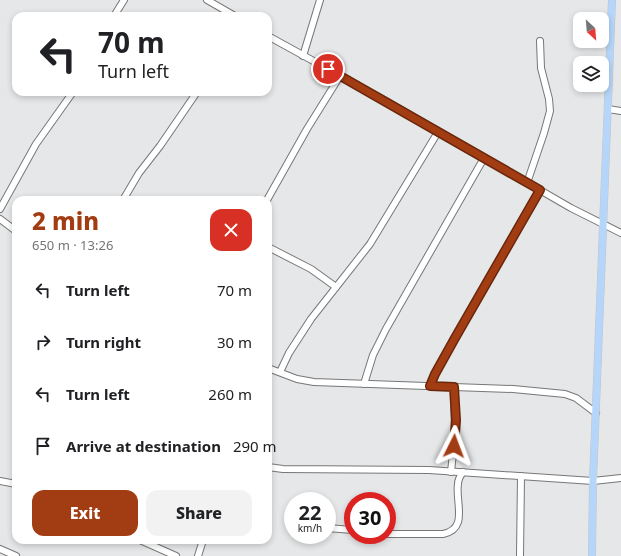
<!DOCTYPE html>
<meta charset="utf-8">
<style>
:root{--surface:#fff;--page:#f2f2f2;--text:#202124;--muted:#757577;--accent:#a23c13}
body{margin:0;font-family:"Noto Sans",sans-serif;background:var(--page);color:var(--text);height:100vh;display:flex;flex-direction:column;font-size:15px;white-space:nowrap}
*{box-sizing:border-box;margin:0}
p{font-size:13px;color:var(--muted)}
.icon{flex:none;width:22px;height:22px;fill:none;stroke:currentColor;stroke-width:2;stroke-linecap:round;stroke-linejoin:round}
.map{position:relative;flex:1;overflow:hidden}
.drawer{position:absolute;left:12px;top:196px;width:260px;height:348px;display:flex;flex-direction:column;background:var(--surface);border-radius:12px;box-shadow:0 2px 6px #0003}
.drawer>*{flex:none}
.top-card{position:absolute;left:12px;top:12px;width:260px;height:84px;border-radius:12px;box-shadow:0 2px 6px #0003;background:#fff;color:var(--text);overflow:hidden}
.needle{width:26px;rotate:154deg}
.fabs{position:absolute;left:573px;top:12px;display:grid;gap:8px}
.fabs a{display:grid;place-items:center;width:36px;height:36px;border-radius:8px;background:var(--surface);box-shadow:0 2px 6px #0003;font-size:20px}
.speed{position:absolute;left:284px;top:492px;display:flex;gap:8px;font-size:20px;font-weight:700;text-align:center}
.speed>*{display:grid;place-content:center;width:52px;height:52px;border-radius:50%;background:var(--surface);box-shadow:0 2px 6px #0003;line-height:1}
.speed small{font-size:10px;font-weight:400}
.speed .limit{border:6px solid #d22;background:#fff;color:#111}
.pin{position:absolute;display:grid;place-items:center;width:34px;height:34px;color:#fff;margin:-17px;border:2px solid #fff;border-radius:50%;box-shadow:0 1px 4px #0007}
.me{position:absolute;width:44px;margin:-22px;rotate:3deg;stroke-linejoin:round;filter:drop-shadow(0 0 3px #0008)}
.turn{display:flex;align-items:center;gap:14px;height:84px;padding:0 20px;font-size:18px}
.turn .icon{width:52px;height:52px;stroke-width:2.5}
.turn b{display:block;font-size:28px;line-height:34px}
.round{display:grid;place-items:center;flex:none;width:42px;height:42px;border-radius:12px;background:var(--page)}
.overview{display:flex;align-items:center;justify-content:space-between;height:68px;padding:0 20px}
h1{font-size:24px;font-weight:800;line-height:30px;color:var(--accent)}
.button{display:flex;gap:8px;margin-top:auto;padding:8px 20px}
.button a{flex:1;height:46px;border-radius:12px;background:var(--accent);color:#fff;font-size:16px;font-weight:800;line-height:46px;text-align:center}
.button a+a{background:var(--page);color:var(--text)}
ul{padding:0;list-style:none}
li{display:flex;align-items:center;gap:12px;height:52px;padding:0 20px}
li div{flex:1}
li b{display:block;font-size:15px}
li em{font-style:normal}
.map>svg:first-child{display:block}
.lines{fill:none;stroke-linecap:round;stroke-linejoin:round}
.minor-casing{stroke:#767778;stroke-width:8}
.major-casing{stroke:#c4c4c4;stroke-width:8}
.minor{stroke:#fff;stroke-width:6}
.major{stroke:#b5d6fa;stroke-width:7}
.route-casing{stroke:#69270c;stroke-width:10}
.route{stroke:#a23c13;stroke-width:7}
</style>
<div class="map">
<svg width="621" height="556" viewBox="0 0 621 556">
<rect width="100%" height="100%" fill="#e6e7e8"/>
<g class="lines">
<defs>
<g id="minor">
<path d="M207,0L235,16"/>
<path d="M114,16L124,0"/>
<path d="M268,36L386,101L571,208L621,233"/>
<path d="M303,56L320,0"/>
<path d="M608,109L621,111"/>
<path d="M527,183L544,133L550,111L549,99L541,68L540,41"/>
<path d="M123,200L139,173L160,146L197,92"/>
<path d="M267,200L307,129L340,76"/>
<path d="M0,209L36,144L73,92"/>
<path d="M0,219L16,231"/>
<path d="M272,249L311,269L336,287"/>
<path d="M268,368L297,379L314,382L513,389L565,394L576,398L596,413"/>
<path d="M280,372L289,353L311,319L370,244L438,132"/>
<path d="M364,384L373,355L386,329L484,158"/>
<path d="M430,386L435,374L455,338L540,190"/>
<path d="M268,467L283,469L429,470L593,481L621,478"/>
<path d="M451,472L455,434L454,387"/>
<path d="M0,481L16,484"/>
<path d="M327,528L353,530"/>
<path d="M387,534H443C469,529 455,502 458,484C458,480 460,476 463,472"/>
<path d="M140,540L176,556"/>
<path d="M0,549L16,556"/>
<path d="M198,556L203,540"/>
<path d="M520,556L521,476"/>
</g>
<path id="major" d="M592,556L593,481L612,0"/>
</defs>
<use href="#minor" class="minor-casing"/>
<use href="#major" class="major-casing"/>
<use href="#minor" class="minor"/>
<use href="#major" class="major"/>
</g>
<g class="lines">
<defs>
<path id="route" d="M328,69L540,190L455,338L435,374L430,386L454,387L456,420L454,446"/>
</defs>
<use href="#route" class="route-casing"/>
<use href="#route" class="route"/>
</g>
</svg>
<div class="fabs">
<a><svg class="needle" viewBox="-14 -14 28 28"><path d="M0-13l5 13h-10z" fill="#e53935"/><path d="M0 13l5-13h-10z" fill="#757577"/></svg></a>
<a><svg class="icon" aria-label="layers" viewBox="0 0 24 24"><path d="M12 4l9 5-9 5-9-5zM3 14l9 5 9-5"/></svg></a>
</div>
<div class="speed"><div>22<small>km/h</small></div><div class="limit">30</div></div>
<div class="pin" style="left:328px;top:69px;background:#d93025"><svg class="icon" aria-label="arrive" viewBox="0 0 24 24"><path d="M6 21V4h12l-3 4 3 4H6"/></svg></div>
<svg class="me" style="left:454px;top:446px" viewBox="-20 -20 40 40"><path d="M0-17L14 15 0 8-14 15z" fill="#a23c13" stroke="#fff" stroke-width="4"/></svg>
<div class="top-card">
<div class="turn"><svg class="icon" aria-label="left" viewBox="0 0 24 24"><path d="M17 20v-9H6M10 6l-5 5 5 5"/></svg><div><b>70 m</b>Turn left</div></div>
</div>
<section class="drawer">
<div class="overview"><div><h1>2 min</h1><p>650 m · 13:26</p></div><a class="round" style="background:#d93025;color:#fff"><svg class="icon" aria-label="close" viewBox="0 0 24 24"><path d="M6 6l12 12M18 6L6 18"/></svg></a></div>
<ul>
<li><svg class="icon" aria-label="left" viewBox="0 0 24 24"><path d="M17 20v-9H6M10 6l-5 5 5 5"/></svg><div><b>Turn left</b></div><em>70 m</em></li>
<li><svg class="icon" aria-label="right" viewBox="0 0 24 24"><path d="M7 20v-9h11M14 6l5 5-5 5"/></svg><div><b>Turn right</b></div><em>30 m</em></li>
<li><svg class="icon" aria-label="left" viewBox="0 0 24 24"><path d="M17 20v-9H6M10 6l-5 5 5 5"/></svg><div><b>Turn left</b></div><em>260 m</em></li>
<li><svg class="icon" aria-label="arrive" viewBox="0 0 24 24"><path d="M6 21V4h12l-3 4 3 4H6"/></svg><div><b>Arrive at destination</b></div><em>290 m</em></li>
</ul>
<div class="button"><a>Exit</a><a>Share</a></div>
</section>
</div>
